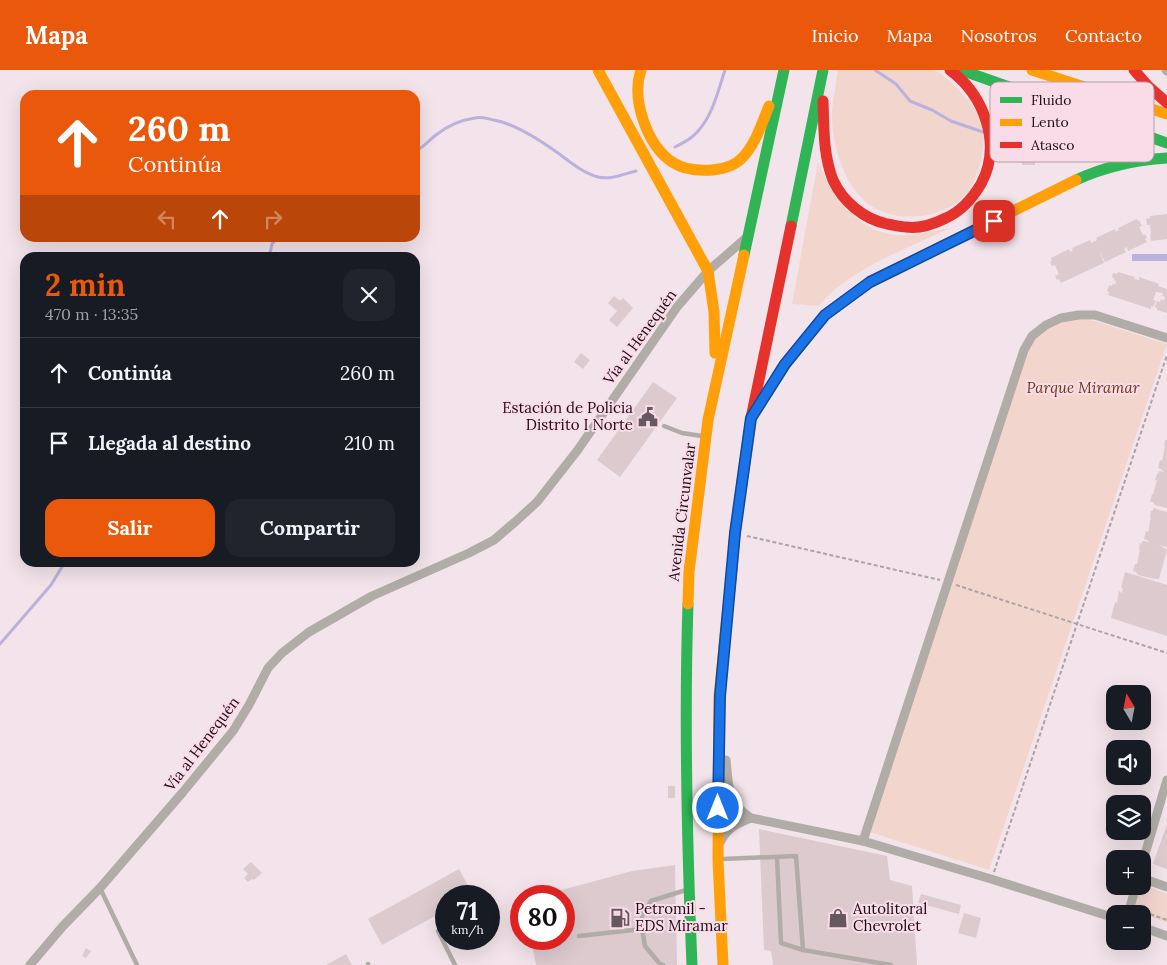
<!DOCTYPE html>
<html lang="es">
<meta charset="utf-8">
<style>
:root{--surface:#171b24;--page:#20242c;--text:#f1f3f6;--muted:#9ea1a6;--line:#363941;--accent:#ea580c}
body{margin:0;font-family:Lora,serif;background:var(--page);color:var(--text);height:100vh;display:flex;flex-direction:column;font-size:19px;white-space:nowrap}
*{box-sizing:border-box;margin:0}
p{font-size:16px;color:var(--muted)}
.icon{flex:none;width:28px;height:28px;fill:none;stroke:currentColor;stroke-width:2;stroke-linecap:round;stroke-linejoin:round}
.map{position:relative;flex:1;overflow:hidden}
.details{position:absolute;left:20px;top:182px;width:400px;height:315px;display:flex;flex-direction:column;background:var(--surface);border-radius:15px;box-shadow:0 5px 20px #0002}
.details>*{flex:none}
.guide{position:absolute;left:20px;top:20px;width:400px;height:152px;border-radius:15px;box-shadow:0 5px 20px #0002;background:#ea580c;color:#fff;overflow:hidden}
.needle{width:32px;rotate:350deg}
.controls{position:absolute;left:1106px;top:615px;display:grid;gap:10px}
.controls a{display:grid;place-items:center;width:45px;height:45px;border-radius:10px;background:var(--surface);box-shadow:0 5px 20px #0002;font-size:25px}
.speed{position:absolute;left:435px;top:815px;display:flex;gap:10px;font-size:25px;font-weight:700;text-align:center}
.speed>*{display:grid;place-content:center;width:65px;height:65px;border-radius:50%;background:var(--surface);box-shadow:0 5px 20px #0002;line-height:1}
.speed small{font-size:12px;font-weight:400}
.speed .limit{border:8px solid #d22;background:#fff;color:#111}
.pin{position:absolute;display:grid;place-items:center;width:42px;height:42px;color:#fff;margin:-21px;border-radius:10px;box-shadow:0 2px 8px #0006}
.me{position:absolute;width:55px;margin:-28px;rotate:0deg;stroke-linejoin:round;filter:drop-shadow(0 0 4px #0008)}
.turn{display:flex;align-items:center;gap:18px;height:105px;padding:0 25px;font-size:22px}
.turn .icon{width:65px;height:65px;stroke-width:2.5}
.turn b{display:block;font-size:35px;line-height:42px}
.lanes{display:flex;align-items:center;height:48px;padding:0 25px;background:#0003;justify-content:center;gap:25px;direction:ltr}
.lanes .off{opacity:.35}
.round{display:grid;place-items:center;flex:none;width:52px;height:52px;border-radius:15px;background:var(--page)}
.head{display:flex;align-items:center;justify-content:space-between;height:85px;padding:0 25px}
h1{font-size:30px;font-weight:700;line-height:38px;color:var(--accent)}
.primary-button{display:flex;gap:10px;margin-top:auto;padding:10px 25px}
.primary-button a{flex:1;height:58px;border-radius:15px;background:var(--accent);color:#fff;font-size:20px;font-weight:700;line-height:58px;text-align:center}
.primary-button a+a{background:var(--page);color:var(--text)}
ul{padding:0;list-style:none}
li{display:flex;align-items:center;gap:15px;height:70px;padding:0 25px;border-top:1px solid var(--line)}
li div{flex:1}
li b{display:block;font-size:19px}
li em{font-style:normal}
header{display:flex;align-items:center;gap:30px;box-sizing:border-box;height:70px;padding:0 25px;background:var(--accent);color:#fff}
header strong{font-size:24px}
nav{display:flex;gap:28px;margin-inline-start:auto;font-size:18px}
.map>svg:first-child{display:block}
.green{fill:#f2d6ce}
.water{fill:#bbb1dc}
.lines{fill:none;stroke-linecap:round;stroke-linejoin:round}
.stream{stroke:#bbb1dc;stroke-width:3}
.building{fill:#dccacf}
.path{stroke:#aaa5a3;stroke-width:2;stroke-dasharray:4 2.5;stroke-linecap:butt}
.lane{stroke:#b1aca8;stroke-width:4.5}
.street{stroke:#b1aca8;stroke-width:9}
.fast{stroke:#30b455;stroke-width:11}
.slow{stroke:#ff9f0a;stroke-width:11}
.jam{stroke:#e5322d;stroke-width:11}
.route-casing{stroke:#114b97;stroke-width:12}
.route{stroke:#1a73e8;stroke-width:9}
.labels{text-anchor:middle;stroke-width:4;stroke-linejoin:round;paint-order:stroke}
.street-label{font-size:15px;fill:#1c0c14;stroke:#fadce9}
.park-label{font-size:15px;font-style:italic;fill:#6e3715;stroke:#fadce9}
.poi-label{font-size:15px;fill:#1c0c14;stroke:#fadce9;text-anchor:start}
.key{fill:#fadce9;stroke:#b79ea9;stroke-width:1}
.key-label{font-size:14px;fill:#1c0c14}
</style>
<header>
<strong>Mapa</strong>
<nav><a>Inicio</a><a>Mapa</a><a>Nosotros</a><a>Contacto</a></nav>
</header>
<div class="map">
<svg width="1167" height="895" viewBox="0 0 1167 895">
<rect width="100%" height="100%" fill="#f3e3ea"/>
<g class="green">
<path d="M838,0C860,0 883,0 906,0C914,0 925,0 933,0C945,3 967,28 974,38C984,53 985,72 981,89C978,103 972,119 961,129C937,150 895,153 868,134C863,130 852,117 849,111C838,91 831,64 832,41C833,28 836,14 838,0Z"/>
<path d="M818,92C833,126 856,161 896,165C914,166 933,161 950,158C909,178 848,199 819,236L792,234Z"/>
<path d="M1080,249L1095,251L1167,274L989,800L870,762L1026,282C1041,259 1054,253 1080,249Z"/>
<path d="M1143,815L1167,824V853L1133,840L1140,816H1142Z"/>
</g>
<rect class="water" x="1132" y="184" width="35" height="7"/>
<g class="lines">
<g class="stream">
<path d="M875,0L896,14L910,31L932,40L951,51L983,62"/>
<path d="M675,77C681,74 687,71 692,67C712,50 717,24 725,0"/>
<path d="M415,81C423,78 429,70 436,65C447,56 461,50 475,48C481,46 488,49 494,50C516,54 540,70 558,83C570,92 583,103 598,107C611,110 624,104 636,101"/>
<path d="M269,188L272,174L277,168"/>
<path d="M0,574L51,515L65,492"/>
</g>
</g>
<g class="building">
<rect x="1022" y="79" width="13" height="16"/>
<path d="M1167,144V169L1151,171L1150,164H1151L1150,155H1147L1146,149L1150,148V146Z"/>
<path d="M1137,149V151L1139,150L1142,156L1139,157L1143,165L1145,164L1147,168L1145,169L1147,172L1128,181L1127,177L1124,179L1126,182L1105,192L1099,180L1104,193L1061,213L1059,209L1057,210L1055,206L1059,204L1055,195L1052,196L1050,192L1052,191L1051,188L1069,179L1070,182L1073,180L1072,178L1090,170L1091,173L1097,170L1096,168L1115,159L1116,162L1119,160L1118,158Z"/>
<path d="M1118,202L1135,207L1134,209L1139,210V207L1159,214L1158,216L1167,219V243L1157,240V238L1155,237L1157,231L1160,232L1161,229L1164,230L1165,227L1162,226L1163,223L1156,222L1153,230L1156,231L1153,237L1151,236V239L1108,225L1109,222L1107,221L1109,215L1112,216L1113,213L1115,215L1116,211L1114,210V208L1112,207L1113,203L1117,204Z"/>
<path d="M614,226L620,231L623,228L633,238L617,257L609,250L617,241L608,233Z"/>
<path d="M581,283L590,290L583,299L574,292Z"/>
<path d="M653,312L677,328L620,407L597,390Z"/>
<path d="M1165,370H1167V438L1155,435L1153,432H1150L1152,424H1153L1157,410H1155L1157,404H1158L1159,401L1164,402L1161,399L1158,398L1160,390L1162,391L1165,377L1164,376Z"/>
<path d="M1153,438L1167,442V477L1159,475L1167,480L1159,509H1155L1138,505L1136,502L1133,501L1135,494H1137L1140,480L1139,479L1140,473L1142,474V471L1149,472L1147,470L1144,469L1146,461L1148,462L1151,447H1150L1151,441H1153Z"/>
<path d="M1125,502L1167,515V566L1111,548L1115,532L1117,533L1119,521L1122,523L1123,518H1121Z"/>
<rect x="668" y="716" width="7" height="12"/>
<path d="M1167,754V799L1153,794Z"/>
<path d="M759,759L887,786L890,810L912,816L917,895H773L771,881L764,880Z"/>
<path d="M251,792L262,803L254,810L252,809L248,812L244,808L248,804L243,799Z"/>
<path d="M675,795L677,895H536L531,869H564V826H539L632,801Z"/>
<path d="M459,799L473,825L446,826V840L382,875L368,849Z"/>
<path d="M921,824L961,835L959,844L918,833Z"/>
<path d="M964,843L981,848L976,868L958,863Z"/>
<path d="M86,878L91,881L86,888L82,886Z"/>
<path d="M346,884L352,895H326Z"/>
</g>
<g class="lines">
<g class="path">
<path d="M747,466L940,510"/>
<path d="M956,515L1167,583"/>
<path d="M994,802L1167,285"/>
<path d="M1138,840L1167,850"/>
</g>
<g class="lane">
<path d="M664,356L682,363L702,366"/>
<path d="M722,789L796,786L803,880L781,873L777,787"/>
<path d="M100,818L137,895"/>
<path d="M438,861L455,895"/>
<path d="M579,866L642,859"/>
<path d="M803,880L891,895"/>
<path d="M368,894V895"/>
<path d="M663,895L660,894L645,876L642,859V844L651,831L686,820"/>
</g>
<g class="street">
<path d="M1166,0L1167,1"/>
<path d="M726,690C728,706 727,724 738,737C742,742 747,745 751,748L863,771L991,809L1115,848"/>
<path d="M721,771C728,757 737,754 751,748"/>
<path d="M863,771L1024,280L1032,266L1046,255L1061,248L1079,245H1095L1167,268"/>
<path d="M1142,794L1167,710"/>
<path d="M1142,808L1167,817"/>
<path d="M1128,844L1136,816"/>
<path d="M1142,857L1167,866"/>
<path d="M30,895L63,856L100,818L183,722L233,661L249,635L268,598L282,583L309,562L372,526L469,483L494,470L515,452L537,432L577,381L677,237L708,201L746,168"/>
</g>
<g class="fast">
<path d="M961,0L1167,73"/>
<path d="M1076,110C1104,97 1136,90 1167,88"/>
<path d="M791,156L823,0"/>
<path d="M744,185L784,0"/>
<path d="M757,339L785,295L825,245L870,212L904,195"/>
<path d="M688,534C684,654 687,775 692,895"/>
</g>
<g class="slow">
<path d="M598,0L708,201L714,242L715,283"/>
<path d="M641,0C631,29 647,75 672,92C684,100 698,101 712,100C723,99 736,95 743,87C756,73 762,53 769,36"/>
<path d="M1032,0L1167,44"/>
<path d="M904,195L1076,110"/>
<path d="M688,534L689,502L708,350L744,185"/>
<path d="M723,895L718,790L719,626L731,508"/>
</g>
<g class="jam">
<path d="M1134,0L1148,16L1167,33"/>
<path d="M823,31C824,57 823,85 833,110C843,132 864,149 887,154C894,155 900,157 906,157C920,159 934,154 946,148C962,141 972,129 981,114C1002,75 985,26 950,0"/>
<path d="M731,508L735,463L751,348L791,156"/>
</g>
</g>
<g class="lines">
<defs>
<path id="route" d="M718,738L720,626L735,463L751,348L785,294L825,245L870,212L994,151"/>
</defs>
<use href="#route" class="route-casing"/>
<use href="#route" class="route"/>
</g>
<defs>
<symbol id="civic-bare" viewBox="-9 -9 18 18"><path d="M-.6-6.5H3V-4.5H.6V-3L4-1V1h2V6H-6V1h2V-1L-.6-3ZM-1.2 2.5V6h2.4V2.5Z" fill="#67575f" stroke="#fadce9" stroke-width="2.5" paint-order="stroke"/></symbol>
<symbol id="fuel-bare" viewBox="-9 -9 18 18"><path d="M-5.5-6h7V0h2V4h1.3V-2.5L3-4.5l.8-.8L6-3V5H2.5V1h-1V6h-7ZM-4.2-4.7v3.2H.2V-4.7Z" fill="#67575f" stroke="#fadce9" stroke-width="2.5" paint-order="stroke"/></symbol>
<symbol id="shop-bare" viewBox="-9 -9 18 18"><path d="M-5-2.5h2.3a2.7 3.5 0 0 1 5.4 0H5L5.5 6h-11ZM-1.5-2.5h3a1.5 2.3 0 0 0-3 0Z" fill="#67575f" stroke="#fadce9" stroke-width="2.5" paint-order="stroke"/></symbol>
</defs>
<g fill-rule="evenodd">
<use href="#civic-bare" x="634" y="333" width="28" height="28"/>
<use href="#fuel-bare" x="606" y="834" width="28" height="28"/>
<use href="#shop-bare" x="824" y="834" width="28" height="28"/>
</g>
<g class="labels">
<g class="street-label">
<text transform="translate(640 267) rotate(-54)" y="5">Vía al Henequén</text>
<text transform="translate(682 442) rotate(-83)" y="5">Avenida Circunvalar</text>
<text transform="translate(202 674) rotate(-53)" y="5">Vía al Henequén</text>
</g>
<g class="park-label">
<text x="1083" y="323">Parque Miramar</text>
</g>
<g class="poi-label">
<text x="633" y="343" text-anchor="end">Estación de Policia<tspan x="633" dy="17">Distrito I Norte</tspan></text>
<text x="635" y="844">Petromil -<tspan x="635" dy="17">EDS Miramar</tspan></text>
<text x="853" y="844">Autolitoral<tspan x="853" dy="17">Chevrolet</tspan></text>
</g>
</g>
<rect x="990" y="12" width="164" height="80" rx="8" class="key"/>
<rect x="1000" y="27" width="22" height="6" fill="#30b455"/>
<rect x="1000" y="49" width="22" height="7" fill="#ff9f0a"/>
<rect x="1000" y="72" width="22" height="6" fill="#e5322d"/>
<g class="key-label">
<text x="1031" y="35">Fluido</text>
<text x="1031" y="57">Lento</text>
<text x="1031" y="80">Atasco</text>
</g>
</svg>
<div class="controls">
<a><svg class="needle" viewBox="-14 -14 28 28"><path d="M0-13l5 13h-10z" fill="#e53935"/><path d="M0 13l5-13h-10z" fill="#9ea1a6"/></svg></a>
<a><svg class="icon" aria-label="sound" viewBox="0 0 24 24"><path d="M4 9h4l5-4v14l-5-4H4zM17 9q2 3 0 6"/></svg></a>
<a><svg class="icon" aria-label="layers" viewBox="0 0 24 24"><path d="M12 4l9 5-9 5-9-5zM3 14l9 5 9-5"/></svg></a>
<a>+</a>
<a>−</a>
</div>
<div class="speed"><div>71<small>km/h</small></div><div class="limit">80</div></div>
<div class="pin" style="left:994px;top:151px;background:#d93025"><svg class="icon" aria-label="arrive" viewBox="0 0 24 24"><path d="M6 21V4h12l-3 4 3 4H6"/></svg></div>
<svg class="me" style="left:718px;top:738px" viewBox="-20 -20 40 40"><circle r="17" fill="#1a73e8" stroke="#fff" stroke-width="3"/><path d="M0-11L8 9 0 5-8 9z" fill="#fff"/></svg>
<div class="guide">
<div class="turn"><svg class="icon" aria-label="ahead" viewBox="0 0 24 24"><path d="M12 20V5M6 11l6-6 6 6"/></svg><div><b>260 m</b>Continúa</div></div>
<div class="lanes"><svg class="icon off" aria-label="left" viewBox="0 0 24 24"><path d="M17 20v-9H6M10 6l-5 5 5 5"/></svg><svg class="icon" aria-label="ahead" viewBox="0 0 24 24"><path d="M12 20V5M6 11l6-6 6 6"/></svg><svg class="icon off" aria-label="right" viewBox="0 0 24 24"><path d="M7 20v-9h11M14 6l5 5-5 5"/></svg></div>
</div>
<section class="details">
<div class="head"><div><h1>2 min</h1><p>470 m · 13:35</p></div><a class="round"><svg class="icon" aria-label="close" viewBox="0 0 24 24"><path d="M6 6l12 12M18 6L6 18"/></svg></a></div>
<ul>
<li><svg class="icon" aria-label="ahead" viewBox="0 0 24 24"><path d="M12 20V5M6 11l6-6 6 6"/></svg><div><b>Continúa</b></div><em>260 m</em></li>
<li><svg class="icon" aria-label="arrive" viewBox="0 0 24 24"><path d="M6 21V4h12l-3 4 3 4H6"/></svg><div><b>Llegada al destino</b></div><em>210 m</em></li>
</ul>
<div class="primary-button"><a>Salir</a><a>Compartir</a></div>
</section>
</div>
